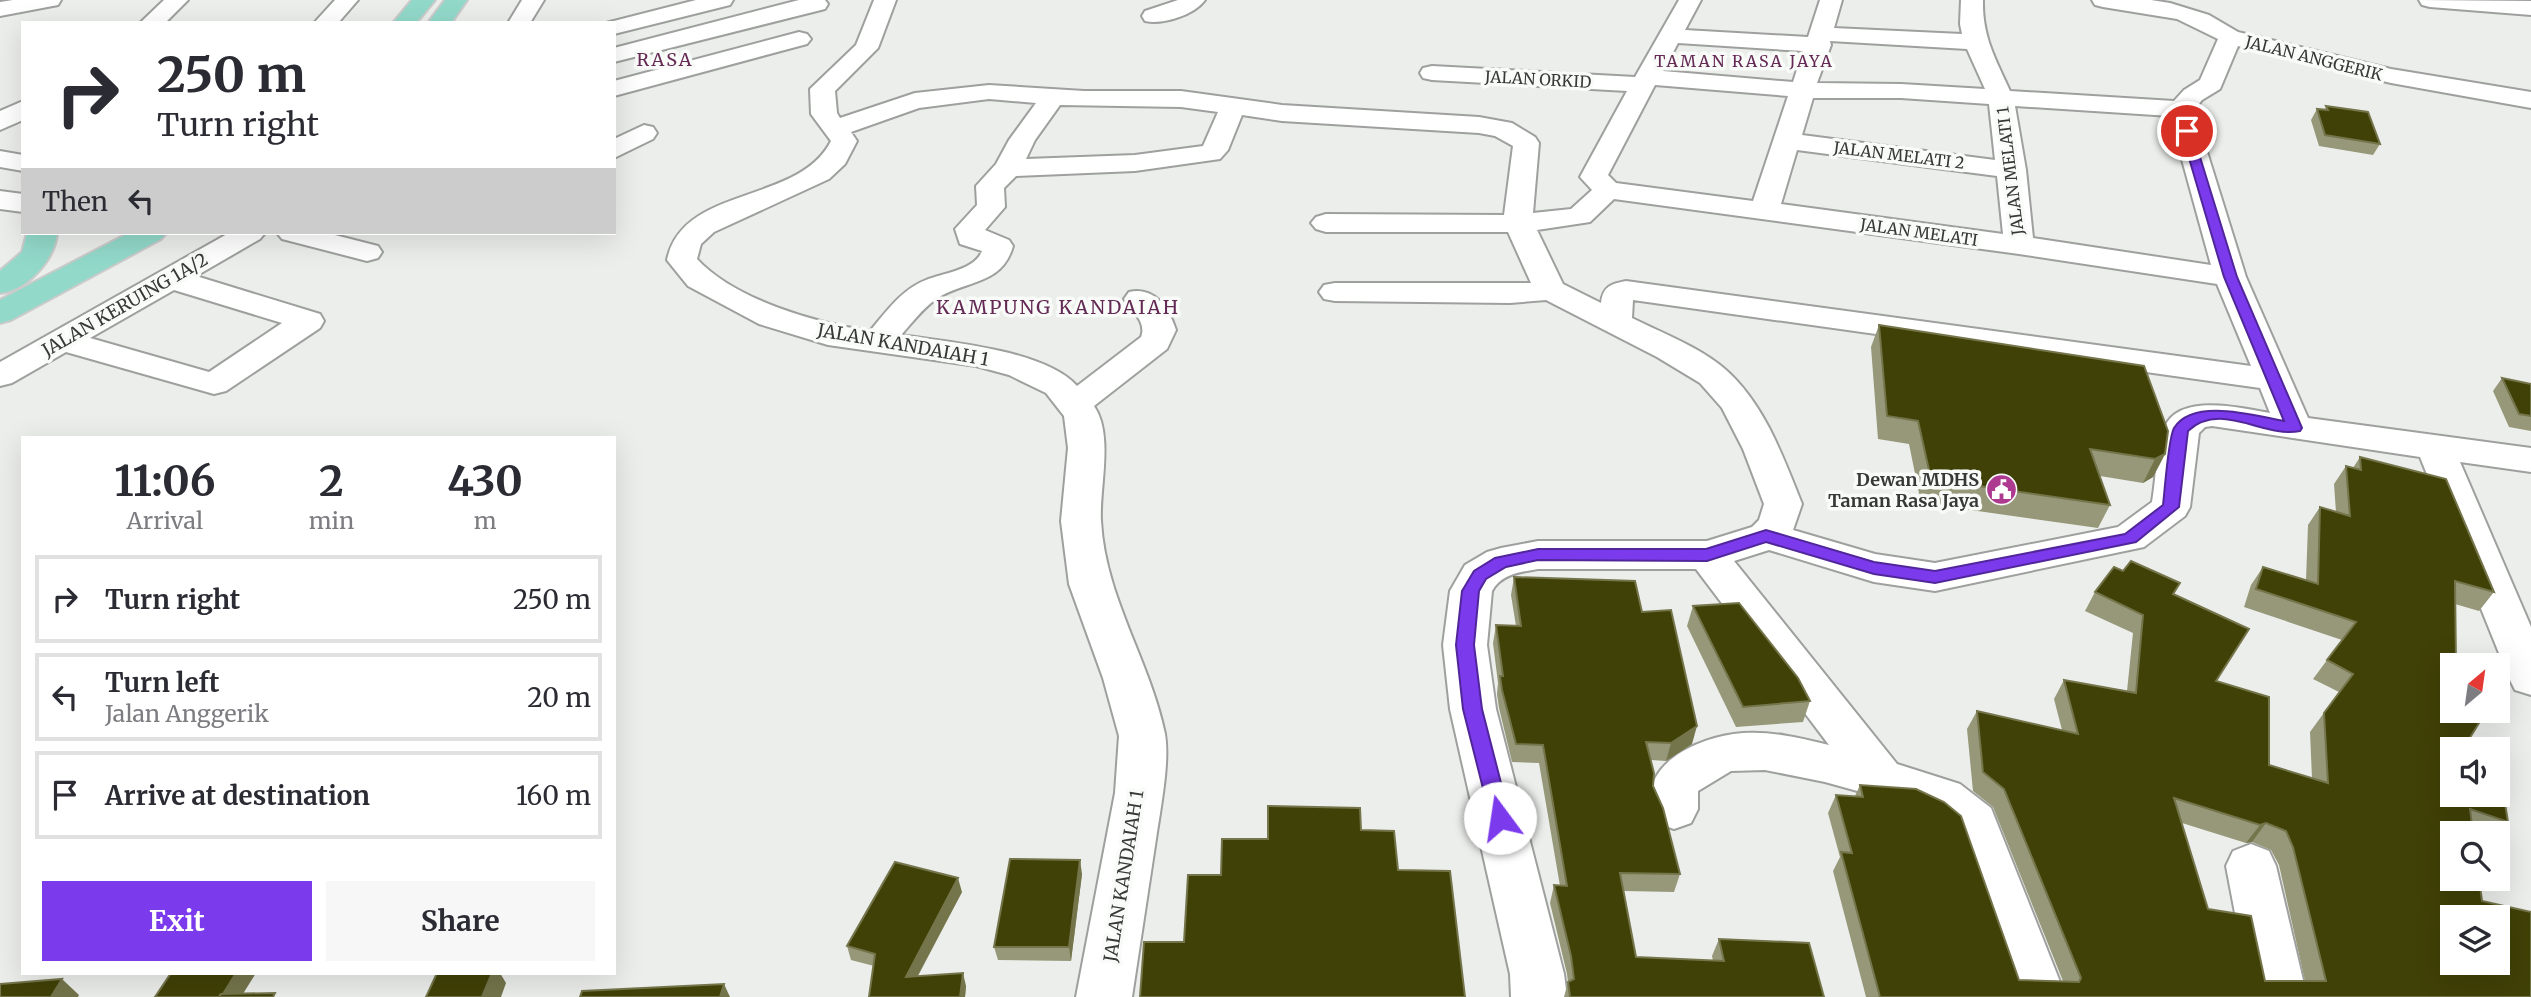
<!DOCTYPE html>
<style>
:root{--surface:#fff;--page:#f7f7f7;--text:#2b2b33;--muted:#7c7c81;--line:#e1e1e2;--accent:#7c3aed}
body{margin:0;font-family:Merriweather,serif;background:var(--page);color:var(--text);height:100vh;display:flex;flex-direction:column;font-size:26px;white-space:nowrap}
*{box-sizing:border-box;margin:0}
p{font-size:23px;color:var(--muted)}
.icon{flex:none;width:38px;height:38px;fill:none;stroke:currentColor;stroke-width:2;stroke-linecap:round;stroke-linejoin:round}
.map{position:relative;flex:1;overflow:hidden}
.panel{position:absolute;left:21px;top:436px;width:595px;height:539px;display:flex;flex-direction:column;background:var(--surface);border-radius:0px;box-shadow:0 7px 28px #0002}
.panel>*{flex:none}
.guide{position:absolute;left:21px;top:21px;width:595px;height:214px;border-radius:0px;box-shadow:0 7px 28px #0002;background:#fff;color:var(--text);overflow:hidden}
.needle{width:46px;rotate:29deg}
.tools{position:absolute;left:2440px;top:653px;display:grid;gap:14px}
.tools a{display:grid;place-items:center;width:70px;height:70px;border-radius:0px;background:var(--surface);box-shadow:0 7px 28px #0002;font-size:35px}
.pin{position:absolute;display:grid;place-items:center;width:60px;height:60px;color:#fff;margin:-30px;border:4px solid #fff;border-radius:50%;box-shadow:0 2px 7px #0007}
.me{position:absolute;width:77px;margin:-38px;rotate:346deg;stroke-linejoin:round;filter:drop-shadow(0 0 5px #0008)}
.turn{display:flex;align-items:center;gap:24px;height:147px;padding:0 21px;font-size:32px}
.turn .icon{width:91px;height:91px;stroke-width:2.5}
.turn b{display:block;font-size:49px;line-height:60px}
.then{display:flex;align-items:center;height:66px;padding:0 21px;background:#0003;gap:14px;font-size:26px}
.eta{display:flex;justify-content:space-evenly;align-items:center;height:119px;text-align:center}
.eta b{font-size:42px;font-weight:700;line-height:49px}
.primary-button{display:flex;gap:14px;margin-top:auto;padding:14px 21px}
.primary-button a{flex:1;height:80px;border-radius:0px;background:var(--accent);color:#fff;font-size:28px;font-weight:700;line-height:80px;text-align:center}
.primary-button a+a{background:var(--page);color:var(--text)}
ul{padding:0;list-style:none}
li{display:flex;align-items:center;gap:21px;height:88px;margin:0 14px 10px;padding:0 7px;border:4px solid var(--line);border-radius:0px}
li div{flex:1}
li b{display:block;font-size:26px}
li em{font-style:normal}
.map>svg:first-child{display:block}
.lines{fill:none;stroke-linecap:round;stroke-linejoin:round}
.minor-casing{stroke:#9da09d;stroke-width:4}
.major-casing{stroke:#cbcbcb;stroke-width:4}
.minor{fill:#fff;fill-rule:evenodd}
.major{fill:#92d9ca;fill-rule:evenodd}
.wall{fill:#969879;fill-rule:evenodd}
.shaded-wall{fill:#74754b}
.building{fill:#404107;stroke:#74754b;stroke-width:2;fill-rule:evenodd}
.route{fill:#7c3aed;stroke:#51269a;stroke-width:2}
.labels{text-anchor:middle;stroke-width:7;stroke-linejoin:round;paint-order:stroke}
.far-street-label{font-size:16px;fill:#373837;stroke:#f9fbf9}
.far-neighbourhood-label{font-size:16px;letter-spacing:2px;fill:#642a55;stroke:#f9fbf9}
.far-quarter-label{font-size:18px;letter-spacing:2px;fill:#642a55;stroke:#f9fbf9}
.street-label{font-size:18px;fill:#373837;stroke:#f9fbf9}
.poi-label{font-size:18px;font-weight:bold;fill:#373837;stroke:#f9fbf9;text-anchor:end}
.neighbourhood-label{font-size:19px;letter-spacing:2px;fill:#642a55;stroke:#f9fbf9}
</style>
<div class="map">
<svg width="2531" height="997" viewBox="0 0 2531 997">
<rect width="100%" height="100%" fill="#eceeeb"/>
<g class="lines">
<defs>
<g id="minor">
<path d="M13,0H61L58,5L0,16V2Z"/>
<path d="M164,0H188L165,23H140Z"/>
<path d="M335,0H358L338,23H314Z"/>
<path d="M522,0H544L530,23H508Z"/>
<path d="M696,0H733L730,5L614,34V23H606Z"/>
<path d="M799,0H825L828,4L825,9L614,62V48Z"/>
<path d="M874,0H896L878,48L835,91L837,113L840,118L915,93L989,85L1084,91H1181L1282,105L1479,117L1512,123L1535,137L1539,143L1533,213L1571,209L1592,190L1580,177L1627,91L1432,80L1423,78L1420,73L1423,68L1432,66L1635,77L1679,0H1701L1685,30L1808,37L1820,0H1842L1834,28L1962,34L1960,24L1961,0H1983C1982,36 1995,58 2010,91L2174,101L2184,90L2200,80L2218,39L2177,19L2103,7L2095,5L2092,0H2151L2170,3L2209,15L2238,32L2391,69L2531,92V108L2391,83L2238,46L2220,89L2202,100L2194,110L2246,277L2308,418L2531,448V472L2460,462L2531,627V695L2515,690L2509,678L2420,457L2212,426L2205,427L2199,433L2190,507L2185,516L2144,547L1935,591L1874,582L1769,550L1734,561L1897,764L1960,784L1991,808L2066,997H2010L1953,833L1936,818L1915,807L1825,782L1765,770L1731,771L1698,791V809L1691,823L1674,829L1657,823C1629,768 1697,736 1743,733C1772,731 1801,738 1829,745L1696,569H1538C1521,572 1501,574 1492,591L1487,645L1496,709L1564,974L1567,997H1511L1510,974L1450,709L1443,645L1450,591L1465,565L1487,552L1501,548L1538,541H1707L1752,527L1759,520L1764,504L1743,449L1722,408L1700,383L1657,357L1546,300L1510,303L1335,301L1324,299L1319,292L1324,285L1335,283H1531L1508,232H1326L1316,229L1311,223L1316,217L1326,214L1504,215L1513,146L1495,136L1479,133L1282,121L1242,115L1228,150L1220,159L1135,171L1016,176L1004,188L1005,207L985,230L1009,240L1013,246C1002,286 964,280 936,299C922,309 912,323 901,335C948,342 1045,350 1077,386L1141,337C1147,322 1132,311 1124,299L1129,292C1154,286 1169,308 1176,330L1167,349L1094,406C1114,435 1099,488 1101,521C1105,597 1150,661 1165,734C1170,762 1160,811 1156,839C1148,892 1140,944 1132,997H1076L1115,793L1119,736L1103,678L1069,584L1061,521L1068,448L1064,416L1046,393L1009,375L976,366L828,345L759,324L688,286L667,260C682,185 799,205 831,141L811,114L810,89L856,45ZM1830,41L1967,49L1985,89L1901,84L1817,83L1831,45ZM1678,43L1803,51L1793,82L1663,71ZM1655,85L1788,96L1753,201L1616,183L1608,175ZM1813,98H1901L1989,104L1995,160L1802,135ZM989,99L1036,103L1009,140L996,164L976,186L977,205L955,229L960,244L982,251C975,270 943,273 926,280C902,289 886,312 870,331C816,323 735,300 697,259L701,244L714,232L829,179L845,164L857,141L851,132L919,108ZM1060,105L1181,107L1218,112L1203,146L1135,155L1026,159L1035,140ZM2015,106L2170,116L2211,265L2033,238L2026,170ZM1797,150L1997,176L2003,234L1781,204ZM1614,199L2019,254L2217,284L2251,366L1626,281C1611,284 1603,286 1601,303L1563,284L1537,230L1590,222ZM1633,300L2260,388L2270,413C2240,408 2174,391 2163,432C2156,454 2156,479 2152,502L2118,527L1935,563L1875,554L1793,530L1802,504C1783,457 1765,405 1726,370C1700,347 1662,333 1632,318Z"/>
<path d="M1178,0H1205C1194,15 1163,25 1145,21L1142,16L1145,11Z"/>
<path d="M2419,0L2531,1V15L2430,7L2422,5Z"/>
<path d="M799,32L807,34L811,39L807,44L614,96V81Z"/>
<path d="M23,101V120L0,130V111Z"/>
<path d="M644,125L653,127L657,133L653,139L614,158V139Z"/>
<path d="M0,151L23,155V171L0,167Z"/>
<path d="M0,191L23,194V212L0,209Z"/>
<path d="M229,233H265L260,239L196,276L320,314L324,321L320,328L226,391L214,394L66,352L12,383L0,386V362ZM174,290L282,323L209,372L90,338Z"/>
<path d="M277,233H327L378,246L382,252L378,258L367,261L282,239Z"/>
<path d="M2251,844L2269,851L2276,866L2307,997H2251L2226,866L2233,851Z"/>
</g>
<g id="major">
<path d="M412,0H435L416,23H393Z"/>
<path d="M445,0H467L451,23H428Z"/>
<path d="M27,233H57C55,259 27,291 0,293V271L22,252Z"/>
<path d="M129,233H166L161,239L11,320L0,323V300Z"/>
</g>
</defs>
<use href="#minor" class="minor-casing"/>
<use href="#major" class="major-casing"/>
<use href="#minor" class="minor"/>
<use href="#major" class="major"/>
</g>
<g class="wall">
<path d="M2326,106L2380,144L2373,155L2319,146L2311,120L2317,109L2325,110Z"/>
<path d="M1879,325L2165,454L2153,477L2143,483L2100,476L2110,505L2098,528L1921,503L1909,444L1878,439L1871,347Z"/>
<path d="M2502,378L2531,384V431L2509,427L2493,391Z"/>
<path d="M2360,457L2494,592L2479,611L2455,604L2451,769L2508,822L2497,833H2452L2482,901L2531,997H1866L1833,871L1840,857L1828,813L1836,795L1855,796L1860,785L2019,980L2063,981L1993,807L1973,791L1967,729L1977,711L2062,730L2054,699L2064,680L2127,691L2133,633L2085,611L2095,592L2123,571L2180,583L2174,594L2216,681L2269,765L2312,778L2310,732L2339,692L2313,679L2342,640L2244,607L2251,585L2263,567L2306,580L2308,525L2320,507L2336,512L2334,484L2346,466L2353,468ZM2182,823L2246,843L2252,842L2271,850L2279,865L2305,981H2265L2208,909Z"/>
<path d="M1514,577L1642,612L1692,744L1666,761L1651,760L1653,786L1680,874L1674,892L1624,891L1636,957L1713,961L1712,956L1719,939L1824,997H1564L1568,982L1567,974L1550,903L1554,885L1560,886L1539,763L1512,762L1499,708L1497,694L1498,683L1493,643L1496,625L1516,626L1511,595Z"/>
<path d="M1693,606L1810,701L1803,722L1736,727L1687,626Z"/>
<path d="M1082,874L1071,961L998,960L994,947Z"/>
<path d="M962,892L918,976L966,986L965,997H869L874,966L851,960L847,946Z"/>
</g>
<g class="shaded-wall">
<path d="M2165,454L2153,477L2143,483L2155,459Z"/>
<path d="M1697,726L1692,744L1666,761L1671,743Z"/>
<path d="M2266,823L2252,842L2246,843L2260,825Z"/>
<path d="M1080,860L1082,874L1071,961L1069,947Z"/>
<path d="M958,878L962,892L910,990L906,977Z"/>
<path d="M236,973H256L241,997H221Z"/>
<path d="M492,973H500L506,983L501,997H482Z"/>
<path d="M963,973L966,986L965,997H960Z"/>
<path d="M62,979L79,995L78,997H51Z"/>
<path d="M724,984L730,997H720Z"/>
</g>
<g class="building">
<path d="M2326,106L2368,112L2380,144L2325,135L2317,109L2328,110Z"/>
<path d="M1879,325L2144,366L2168,431L2165,454L2155,459L2090,449L2110,505L1931,479L1918,421L1887,416Z"/>
<path d="M2502,378L2531,384V416L2519,414Z"/>
<path d="M2360,457L2446,479L2494,592L2455,581L2456,665H2452V710H2487L2463,749H2452V767L2451,769H2452V794H2497V784L2502,785L2508,822L2470,809L2473,833H2452V878H2479L2482,901L2531,912V997H1880L1841,852L1852,853L1836,795L1863,797L1860,785L1916,789L1944,802L1961,816L2019,980L2079,982L2081,978L2004,789L1983,772L1977,711L2078,734L2064,680L2136,693L2143,615L2095,592L2114,567L2123,571L2131,561L2180,583L2173,594L2249,629L2216,681L2269,697V765L2328,783L2324,713L2353,674L2327,660L2356,622L2256,589L2263,567L2318,584L2320,507L2350,516L2346,466L2361,470ZM2174,798L2260,825L2266,823L2286,831L2293,847L2326,981H2265L2251,916L2208,909ZM2452,917H2497V962H2452Z"/>
<path d="M1514,577L1635,581L1642,612L1671,610L1697,726L1671,743L1646,742L1654,773L1653,786L1663,808L1680,874L1620,873L1636,957L1724,961L1719,939L1809,943L1824,997H1570L1568,982L1574,979L1571,956L1554,885L1567,886L1543,745L1516,744L1502,690L1500,676H1503L1496,625L1521,626Z"/>
<path d="M1739,603L1798,678L1810,701L1743,707L1693,606Z"/>
<path d="M1268,806L1360,808L1361,830L1394,831L1398,870L1450,871L1465,997H1140L1144,942H1184L1188,875H1221L1222,839H1268Z"/>
<path d="M1010,859L1080,860L1069,947H994Z"/>
<path d="M895,862L958,878L906,977L963,973L960,997H869L875,954L847,946Z"/>
<path d="M171,973H236L223,994H221L219,997H155Z"/>
<path d="M437,973H492L482,997H426Z"/>
<path d="M62,979L51,997H0V984Z"/>
<path d="M724,984L720,997H580L582,991Z"/>
<path d="M275,993L273,997H219L221,994Z"/>
</g>
<path class="route" d="M2187,127L2192,131L2237,277L2302,428L2300,431C2264,439 2221,400 2188,431L2179,507L2136,542L1935,583L1874,574L1766,542L1707,561L1538,560L1506,567L1486,579L1479,591L1474,645L1482,709L1510,818L1507,824L1500,827L1492,824L1463,709L1456,645L1462,591L1474,571L1495,558L1538,549H1706L1766,530L1874,562L1935,571L2125,534L2163,505C2165,489 2168,440 2174,428C2193,397 2256,416 2284,421L2224,277L2181,131Z"/>
<defs>
<symbol id="civic-disc" viewBox="-11 -11 22 22"><circle r="9.5" fill="#ad3991" stroke="#f9fbf9"/><path d="M-.6-6.5H3V-4.5H.6V-3L4-1V1h2V6H-6V1h2V-1L-.6-3ZM-1.2 2.5V6h2.4V2.5Z" fill="#fff"/></symbol>
</defs>
<g fill-rule="evenodd">
<use href="#civic-disc" x="1984" y="472" width="35" height="35"/>
</g>
<g class="labels">
<g class="far-street-label">
<text transform="translate(2314 58) rotate(14)" y="6">JALAN ANGGERIK</text>
<text transform="translate(1538 79) rotate(3)" y="6">JALAN ORKID</text>
<text transform="translate(1899 155) rotate(7)" y="6">JALAN MELATI 2</text>
<text transform="translate(2010 171) rotate(-97)" y="6">JALAN MELATI 1</text>
<text transform="translate(1919 232) rotate(8)" y="6">JALAN MELATI</text>
</g>
<g class="far-neighbourhood-label">
<text x="1744" y="67">TAMAN RASA JAYA</text>
</g>
<g class="far-quarter-label">
<text x="665" y="66">RASA</text>
</g>
<g class="street-label">
<text transform="translate(125 305) rotate(-30)" y="6">JALAN KERUING 1A/2</text>
<text transform="translate(903 345) rotate(10)" y="6">JALAN KANDAIAH 1</text>
<text transform="translate(1124 876) rotate(-81)" y="6">JALAN KANDAIAH 1</text>
</g>
<g class="poi-label">
<text x="1979" y="486">Dewan MDHS<tspan x="1979" dy="21">Taman Rasa Jaya</tspan></text>
</g>
<g class="neighbourhood-label">
<text x="1058" y="314">KAMPUNG KANDAIAH</text>
</g>
</g>
</svg>
<div class="tools">
<a><svg class="needle" viewBox="-14 -14 28 28"><path d="M0-13l5 13h-10z" fill="#e53935"/><path d="M0 13l5-13h-10z" fill="#7c7c81"/></svg></a>
<a><svg class="icon" aria-label="sound" viewBox="0 0 24 24"><path d="M4 9h4l5-4v14l-5-4H4zM17 9q2 3 0 6"/></svg></a>
<a><svg class="icon" aria-label="search" viewBox="0 0 24 24"><circle cx="10" cy="10" r="6"/><path d="M15 15l6 6"/></svg></a>
<a><svg class="icon" aria-label="layers" viewBox="0 0 24 24"><path d="M12 4l9 5-9 5-9-5zM3 14l9 5 9-5"/></svg></a>
</div>
<div class="pin" style="left:2187px;top:131px;background:#d93025"><svg class="icon" aria-label="arrive" viewBox="0 0 24 24"><path d="M6 21V4h12l-3 4 3 4H6"/></svg></div>
<svg class="me" style="left:1500px;top:818px" viewBox="-20 -20 40 40"><circle r="19" fill="#fff"/><path d="M0-13L10 11 0 6-10 11z" fill="#7c3aed"/></svg>
<div class="guide">
<div class="turn"><svg class="icon" aria-label="right" viewBox="0 0 24 24"><path d="M7 20v-9h11M14 6l5 5-5 5"/></svg><div><b>250 m</b>Turn right</div></div>
<div class="then">Then<svg class="icon" aria-label="left" viewBox="0 0 24 24"><path d="M17 20v-9H6M10 6l-5 5 5 5"/></svg></div>
</div>
<section class="panel">
<div class="eta">
<div><b>11:06</b><p>Arrival</p></div>
<div><b>2</b><p>min</p></div>
<div><b>430</b><p>m</p></div>
</div>
<ul>
<li><svg class="icon" aria-label="right" viewBox="0 0 24 24"><path d="M7 20v-9h11M14 6l5 5-5 5"/></svg><div><b>Turn right</b></div><em>250 m</em></li>
<li><svg class="icon" aria-label="left" viewBox="0 0 24 24"><path d="M17 20v-9H6M10 6l-5 5 5 5"/></svg><div><b>Turn left</b><p>Jalan Anggerik</p></div><em>20 m</em></li>
<li><svg class="icon" aria-label="arrive" viewBox="0 0 24 24"><path d="M6 21V4h12l-3 4 3 4H6"/></svg><div><b>Arrive at destination</b></div><em>160 m</em></li>
</ul>
<div class="primary-button"><a>Exit</a><a>Share</a></div>
</section>
</div>
